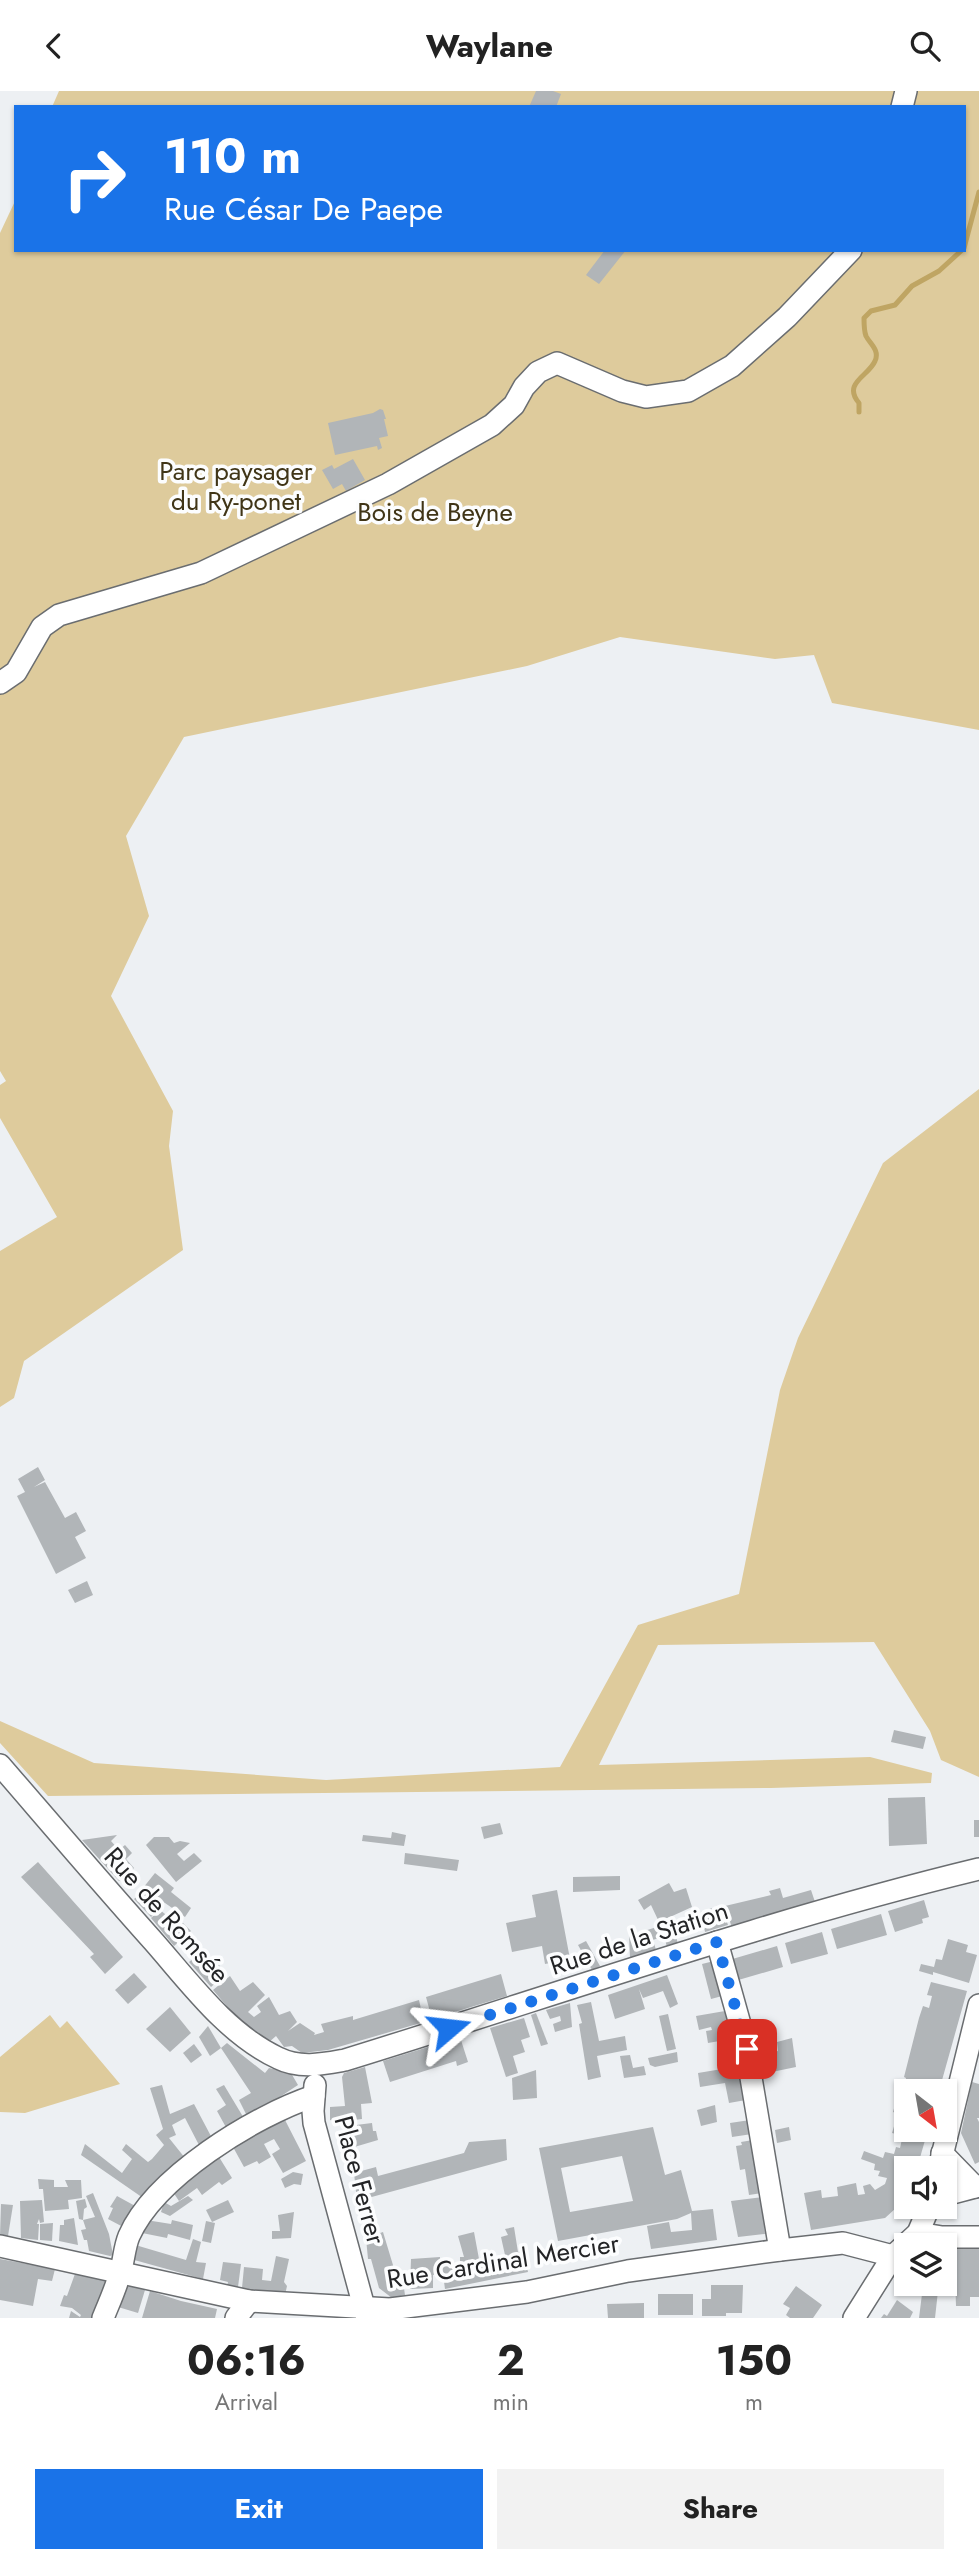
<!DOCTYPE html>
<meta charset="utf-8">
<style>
:root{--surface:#fff;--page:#f2f2f2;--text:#222;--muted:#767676;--accent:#1a73e8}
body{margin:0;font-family:Jost,sans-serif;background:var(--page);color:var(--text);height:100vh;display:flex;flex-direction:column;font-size:26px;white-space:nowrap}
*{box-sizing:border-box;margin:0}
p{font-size:23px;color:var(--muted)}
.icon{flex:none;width:38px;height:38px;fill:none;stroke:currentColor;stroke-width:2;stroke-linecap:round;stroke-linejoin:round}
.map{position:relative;height:2227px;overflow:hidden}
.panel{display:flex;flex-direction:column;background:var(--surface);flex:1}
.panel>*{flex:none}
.banner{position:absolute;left:14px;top:14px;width:952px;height:147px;border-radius:0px;box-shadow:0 2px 5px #0004;background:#1a73e8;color:#fff;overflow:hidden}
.needle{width:46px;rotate:149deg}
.fabs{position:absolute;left:894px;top:1988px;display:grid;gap:14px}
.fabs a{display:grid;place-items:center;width:63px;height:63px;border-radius:0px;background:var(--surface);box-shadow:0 2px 5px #0004;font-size:35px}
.pin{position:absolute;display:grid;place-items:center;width:60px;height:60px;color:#fff;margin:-30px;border-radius:14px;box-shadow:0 4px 10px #0006}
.me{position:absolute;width:77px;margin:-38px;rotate:73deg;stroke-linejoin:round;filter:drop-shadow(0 0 5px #0008)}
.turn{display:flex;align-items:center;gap:24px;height:147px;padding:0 35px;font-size:32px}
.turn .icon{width:91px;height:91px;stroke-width:2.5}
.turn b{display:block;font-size:49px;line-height:60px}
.eta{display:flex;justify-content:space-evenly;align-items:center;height:119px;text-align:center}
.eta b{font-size:42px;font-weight:700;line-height:49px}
.cta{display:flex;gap:14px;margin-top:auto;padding:14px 35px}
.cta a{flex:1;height:80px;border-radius:0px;background:var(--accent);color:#fff;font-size:28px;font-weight:700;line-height:80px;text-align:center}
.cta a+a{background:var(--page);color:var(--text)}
header{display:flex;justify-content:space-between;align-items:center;height:91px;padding:0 35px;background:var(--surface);font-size:32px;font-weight:700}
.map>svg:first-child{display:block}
.green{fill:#decb9c}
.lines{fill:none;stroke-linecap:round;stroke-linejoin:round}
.stream{stroke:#bfa563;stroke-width:5}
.building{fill:#b1b5b8;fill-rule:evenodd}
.minor-casing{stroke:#6a6d70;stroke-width:24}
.minor{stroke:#fff;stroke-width:21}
.route{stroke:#1a73e8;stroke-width:12;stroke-dasharray:0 21.6}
.labels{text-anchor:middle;stroke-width:7;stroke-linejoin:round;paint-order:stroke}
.park-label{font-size:26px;fill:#403517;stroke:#fcfdfe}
.street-label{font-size:26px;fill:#232426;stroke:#fcfdfe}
</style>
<header><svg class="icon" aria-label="back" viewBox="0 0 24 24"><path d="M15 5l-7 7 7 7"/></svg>Waylane<svg class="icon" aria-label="search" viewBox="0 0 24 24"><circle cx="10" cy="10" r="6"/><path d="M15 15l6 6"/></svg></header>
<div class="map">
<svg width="979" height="2227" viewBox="0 0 979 2227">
<rect width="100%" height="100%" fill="#edf0f3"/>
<g class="green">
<path d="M59,0H979V639L832,612L814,564L775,568L620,546L527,575L184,646L126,745L149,825L111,905L173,1020L169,1055L183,1159L24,1270L14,1307L0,1316V1160L57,1126L0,1027V994L6,990L0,980V142L16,108V159H964V16H52Z"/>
<path d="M979,998V1686L941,1669L930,1640L874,1551L658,1554L599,1674L870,1666L932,1682L931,1692L771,1697L48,1705L0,1652V1630L94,1672L326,1689L560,1676L638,1534L739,1503L780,1299L798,1247L883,1072Z"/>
<path d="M50,1924L60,1937L67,1930L120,1993L25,2022L0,2021V1966Z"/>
</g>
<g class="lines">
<g class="stream">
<path d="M964,157L979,101"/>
<path d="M859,321V312C842,292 869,285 875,270C880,259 870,253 866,245C864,240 864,232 864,227L871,220L895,214L912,195L939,180L962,159"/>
</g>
</g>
<g class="building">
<path d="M536,0H553L561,3L556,16H529Z"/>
<path d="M605,159H626L599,193L586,184Z"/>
<path d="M380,318L383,319L386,328H384L388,345L379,347L382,357L378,359L377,355L335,364L328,332L373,322Z"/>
<path d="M353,368L365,389L346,400L342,393L333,398L322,379L332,374L334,378Z"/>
<path d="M38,1376L45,1389L34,1396L45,1391L65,1427L76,1421L86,1440L75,1446L86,1467L56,1483L17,1405L25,1401L18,1388Z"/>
<path d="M87,1490L93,1504L75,1512L68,1499Z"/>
<path d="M894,1639L926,1646L923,1658L891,1651Z"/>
<path d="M925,1706L927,1753L889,1755L888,1707Z"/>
<rect x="974" y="1729" width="5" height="17"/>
<path d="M500,1732L503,1743L484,1748L481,1736Z"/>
<path d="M392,1741L406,1744L404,1755L362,1750L363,1744L391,1747Z"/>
<path d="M117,1744L111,1750L119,1759L125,1754L132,1762L126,1768L134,1777L119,1790L82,1749Z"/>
<path d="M154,1746H169L174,1752L180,1750L190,1752L177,1763L184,1770L194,1762L202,1770L176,1791L146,1754Z"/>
<path d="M405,1762L459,1769L457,1780L404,1773Z"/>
<path d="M38,1771L123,1866L105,1883L90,1866L94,1863L21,1786Z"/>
<path d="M155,1782L174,1797L171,1801L191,1817L185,1826L155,1805L150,1811L139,1802Z"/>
<path d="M620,1785V1799L573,1801V1786Z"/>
<path d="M669,1792L674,1801L686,1797L692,1816L659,1831L651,1814L644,1819L638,1809Z"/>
<path d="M780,1797L783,1807L811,1799L815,1811L732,1837L725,1815L771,1804L769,1800Z"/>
<path d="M557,1799L570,1868L545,1873L542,1855L512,1861L506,1832L536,1826L532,1804Z"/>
<path d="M139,1804L160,1818L151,1826L134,1808Z"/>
<path d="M924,1809L929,1826L922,1828L923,1832L895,1841L888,1820Z"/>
<path d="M721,1814L728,1834L705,1841L701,1821Z"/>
<path d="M160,1819L180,1835L183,1832L191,1840L174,1855L151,1827Z"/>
<path d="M881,1823L887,1844L837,1858L831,1838Z"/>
<path d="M672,1831L678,1853L667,1856L664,1845L653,1849L656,1859L630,1867L629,1845Z"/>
<path d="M822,1841L828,1863L791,1873L785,1852Z"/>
<path d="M948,1848L968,1854L966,1861L977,1864L969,1892L933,1881V1884L919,1880L921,1873L934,1876L936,1868L942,1869Z"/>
<path d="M586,1850L600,1875L592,1879L578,1854Z"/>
<path d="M777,1855L783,1876L735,1890L729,1869Z"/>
<path d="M201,1861L215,1877L219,1874L226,1883L211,1896L189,1871Z"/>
<path d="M718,1869L726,1904L711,1908L702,1873Z"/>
<path d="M134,1882L147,1896L128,1913L115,1899Z"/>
<path d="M501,1883L507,1905L432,1928L426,1906Z"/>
<path d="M667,1884L678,1913L670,1917L663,1900L643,1907L639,1898L645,1918L615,1928L608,1904Z"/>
<path d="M230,1885L240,1900L253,1891L265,1904L248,1921L254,1926L261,1921L257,1915L269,1906L279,1924L290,1920L297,1931L288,1940L300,1932L315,1942L314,1944L324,1941L321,1933L353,1925V1929L419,1909L424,1931L328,1959L302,1962L292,1955L284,1956L276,1945L268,1952L241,1932L213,1899Z"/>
<path d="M931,1891L967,1900L939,2000H906V2039H928L917,2077H906V2108L885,2127L811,2139L804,2102L821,2099L822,2107L838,2105L837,2096L856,2092L858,2104L865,2103L863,2095L870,2093L875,2099L885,2093L887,2087L878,2085L880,2080L874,2079L875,2073L861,2068L864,2060L883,2067L885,2061L894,2063L896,2056L900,2057L902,2048L895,2046L896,2043L892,2042L895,2032L899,2033L901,2024L893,2021L896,2010L900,2011L904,1999L906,1987L904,1986L919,1927L923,1915L929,1917L932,1905L927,1904Z"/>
<path d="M591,1911L599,1950L625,1945L627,1959L597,1965L601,1986L588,1989L579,1933L582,1932L577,1914Z"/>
<path d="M570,1912L572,1936L555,1941L553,1933L561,1930L560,1925L550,1928L546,1919Z"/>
<path d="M170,1916L191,1942L170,1961L146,1938Z"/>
<path d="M725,1920L731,1948L708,1952L706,1940L712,1939L711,1936L699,1939L696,1925Z"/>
<path d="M536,1922L548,1953L541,1955L531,1924Z"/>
<path d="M668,1923L676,1958L667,1960L659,1925Z"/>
<path d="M524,1927L530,1946L521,1949L525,1961L513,1965L518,1982L506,1986L490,1937Z"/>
<path d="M208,1935L221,1957L210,1965L199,1946Z"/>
<path d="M460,1946L468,1971L457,1975L456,1970L390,1991L383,1970Z"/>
<path d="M792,1947L796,1976L767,1982L763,1963L778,1960L777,1951Z"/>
<path d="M227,1952L265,1982L269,1977L291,1982L298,1994L248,2027L239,2009L251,2002L221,1957Z"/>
<path d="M194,1953L202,1964L191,1972L183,1962Z"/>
<path d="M677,1961L678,1971L655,1976L650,1974L648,1967Z"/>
<path d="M630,1964L633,1977L644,1975L646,1984L624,1987L620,1965Z"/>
<path d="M740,1975L746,2009L729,2012L725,1992L700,1996L698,1982Z"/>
<path d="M365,1976L372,2012L361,2013L362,2028L337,2031L330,2029V2016L345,2015L342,1986L344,1982Z"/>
<path d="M536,1979L537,2007L513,2009L512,1987Z"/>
<path d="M972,1991L979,1993V2027H977L979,2031V2071L975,2073L961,2042Z"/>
<path d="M162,1994L170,2023L194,2013L213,2049L200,2056L185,2027L172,2034L176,2044L169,2047L185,2067L146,2109L81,2064L85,2053L122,2082L132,2068L122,2059L126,2053L148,2071L152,2068L164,2054L156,2044L163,2038L150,1997Z"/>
<path d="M224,1994L245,2029L228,2040L217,2020L226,2014L216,1998Z"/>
<path d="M715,2014L717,2031L701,2035L697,2019Z"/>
<path d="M285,2029L306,2070L283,2082L272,2063L280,2058L274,2048L264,2053L271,2066L259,2073L257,2070L244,2076L233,2056Z"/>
<path d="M750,2029L752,2043L732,2046L730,2032Z"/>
<path d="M372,2032L373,2040H376L378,2049L351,2057L348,2035Z"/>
<path d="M653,2036L665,2084L681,2079L692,2120L713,2118L717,2149L651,2158L647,2135L669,2131L671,2141L692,2139L691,2122L677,2128L558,2150L539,2057ZM622,2065L633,2110L570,2121L561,2077Z"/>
<path d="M789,2036L791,2049L777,2052L775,2039Z"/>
<path d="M506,2048L507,2069L357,2110L354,2082L376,2076L378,2085L464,2062L469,2051Z"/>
<path d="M753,2049L762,2102L749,2104L745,2078L740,2079L736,2055L742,2054L741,2051Z"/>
<path d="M219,2066L232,2087L222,2094L219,2091L202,2104L197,2097L179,2110L173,2101Z"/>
<path d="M293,2081L303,2083L301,2094L294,2093L285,2097L281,2088Z"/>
<path d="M38,2088L54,2089V2096H68L65,2089H81L82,2107L68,2109L69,2118L45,2120L43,2098H39Z"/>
<path d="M93,2102L109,2143L113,2164L110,2165L89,2160L87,2149H84L81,2139L86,2138L83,2129L79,2128L76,2110L85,2108L87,2116L84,2118L83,2129L95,2126L86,2105Z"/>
<path d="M117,2105L137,2116L125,2137L108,2128L113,2117L110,2116Z"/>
<path d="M188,2105L193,2109L170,2125L161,2121L164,2111L171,2115Z"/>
<path d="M763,2106L766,2121H763L765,2143L738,2146L731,2110Z"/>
<path d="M42,2109L44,2131L40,2132L39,2128L37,2133H39L38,2149L21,2147L20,2110Z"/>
<path d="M228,2109L234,2121L212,2131L206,2119Z"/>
<path d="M1,2113L13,2114L8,2145L0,2144Z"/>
<path d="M294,2121L291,2147L272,2148V2140H280L278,2124Z"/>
<path d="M74,2127L78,2154L59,2150L60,2134H64V2129Z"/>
<path d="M146,2129L171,2133L172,2129L193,2134L190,2149L168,2143L167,2147L142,2142Z"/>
<path d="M206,2130L215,2132L211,2152L202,2150Z"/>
<path d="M53,2132L52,2150L40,2149V2133Z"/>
<path d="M514,2136L518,2161L523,2160L528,2181L445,2198L442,2176L460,2172V2166H464L458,2145L474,2141L479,2168L484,2166L485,2170L500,2167L499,2164H505L501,2146L508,2144L505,2138Z"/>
<path d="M383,2141L396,2184H402L405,2204L392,2207L379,2197L371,2168H368L366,2147Z"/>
<path d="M193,2148L201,2151L196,2171L206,2172L203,2188L127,2167L132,2153L186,2169Z"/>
<path d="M954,2158H979V2206H970V2215H956Z"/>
<path d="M276,2165L289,2168L284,2191L287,2195L285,2204L242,2197L244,2176L263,2178L262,2189L271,2190Z"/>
<path d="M440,2166V2182L433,2184V2197L410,2198L411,2168Z"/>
<path d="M0,2168L55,2178L52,2190L38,2188L33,2215L0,2209Z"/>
<path d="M223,2171L241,2173L238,2196L227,2195L228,2191L220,2189Z"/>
<path d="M76,2180L110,2192L102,2210L99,2209L91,2227H69L71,2220L80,2226L81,2224L72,2217L60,2215L64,2204L67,2205Z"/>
<path d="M907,2193H936L933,2199L938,2200L935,2227H919L922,2203Z"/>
<path d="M131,2194L145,2199L138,2222L118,2216L124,2198Z"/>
<path d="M711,2194H743L742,2222H726V2225H702V2208H711Z"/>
<path d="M796,2195L822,2214L813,2227H790L786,2224L790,2217L783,2213Z"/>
<path d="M150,2200L181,2210L217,2218L215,2227H142Z"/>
<rect x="658" y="2203" width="35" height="21"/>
<path d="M897,2209L913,2221L910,2227H881L884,2223L887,2225Z"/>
<path d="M644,2212V2227H608L607,2213Z"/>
</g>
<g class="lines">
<defs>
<g id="minor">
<path d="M902,16L906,0"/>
<path d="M0,592L16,581L42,536L59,524L201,482L388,393L492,334L514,314L524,296L538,281L557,272L622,300L646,306L688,300L732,275L787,226L851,159"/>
<path d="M0,1674C51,1733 102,1793 154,1851C190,1892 227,1943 278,1967C300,1978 323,1973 345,1969C556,1904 764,1830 979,1778"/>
<path d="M717,1851L745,1951L780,2159"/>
<path d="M315,1994L313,2020L314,2032L367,2227"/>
<path d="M942,2062L975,2096"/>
<path d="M939,2077L979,1914"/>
<path d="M945,2104L979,2095"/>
<path d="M918,2142L942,2146H979"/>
<path d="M0,2155L249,2210L390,2218L527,2201L628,2180L780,2159L843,2152L893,2165"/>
<path d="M103,2227C109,2212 116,2197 120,2182C124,2170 124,2157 129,2145C155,2086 254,2025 314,2005"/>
<path d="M236,2227L249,2210"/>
<path d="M854,2227L893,2165L918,2142L929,2116"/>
</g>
</defs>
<use href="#minor" class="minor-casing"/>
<use href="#minor" class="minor"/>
</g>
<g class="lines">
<path class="route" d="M449,1937L717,1851L747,1958"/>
</g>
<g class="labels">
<g class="park-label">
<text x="236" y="389">Parc paysager<tspan x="236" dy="30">du Ry-ponet</tspan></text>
<text x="435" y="430">Bois de Beyne</text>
</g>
<g class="street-label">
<text transform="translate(167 1824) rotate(48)" y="9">Rue de Romsée</text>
<text transform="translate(639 1847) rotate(-18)" y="9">Rue de la Station</text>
<text transform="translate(360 2089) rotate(75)" y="9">Place Ferrer</text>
<text transform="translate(503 2170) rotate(-9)" y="9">Rue Cardinal Mercier</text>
</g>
</g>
</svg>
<div class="fabs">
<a><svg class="needle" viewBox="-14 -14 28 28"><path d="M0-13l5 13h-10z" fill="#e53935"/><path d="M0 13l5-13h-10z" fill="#767676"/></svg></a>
<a><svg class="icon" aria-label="sound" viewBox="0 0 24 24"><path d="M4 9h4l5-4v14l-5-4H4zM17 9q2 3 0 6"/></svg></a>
<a><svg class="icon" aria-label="layers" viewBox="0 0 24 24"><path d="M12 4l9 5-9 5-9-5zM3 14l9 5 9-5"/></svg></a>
</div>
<div class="pin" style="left:747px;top:1958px;background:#d93025"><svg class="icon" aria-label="arrive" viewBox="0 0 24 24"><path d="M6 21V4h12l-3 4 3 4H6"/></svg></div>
<svg class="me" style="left:449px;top:1937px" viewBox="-20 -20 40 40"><path d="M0-17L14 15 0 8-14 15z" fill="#1a73e8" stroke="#fff" stroke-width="4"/></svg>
<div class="banner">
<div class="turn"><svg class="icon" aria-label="right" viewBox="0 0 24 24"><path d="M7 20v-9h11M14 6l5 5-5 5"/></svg><div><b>110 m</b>Rue César De Paepe</div></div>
</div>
</div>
<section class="panel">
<div class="eta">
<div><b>06:16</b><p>Arrival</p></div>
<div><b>2</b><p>min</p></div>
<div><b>150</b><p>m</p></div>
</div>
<div class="cta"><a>Exit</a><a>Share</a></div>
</section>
